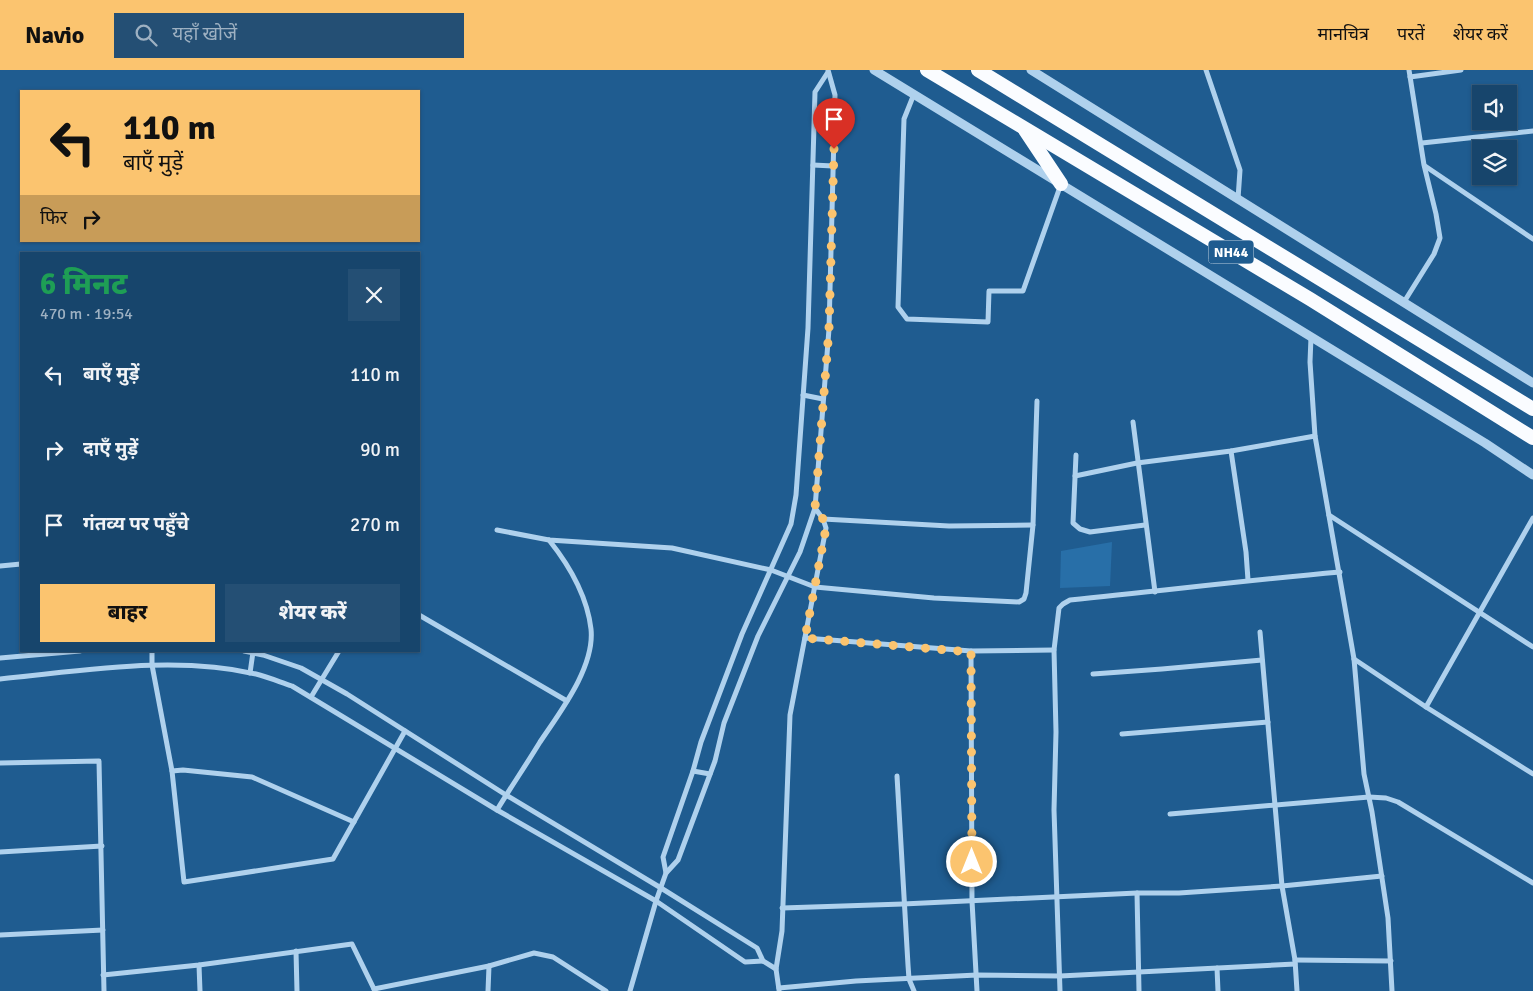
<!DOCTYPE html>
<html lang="hi">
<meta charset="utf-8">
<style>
:root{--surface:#17456c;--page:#244f74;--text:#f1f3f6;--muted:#9eb1c2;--line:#365d7f;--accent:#fbc46f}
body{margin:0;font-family:Signika,"Noto Sans Devanagari",sans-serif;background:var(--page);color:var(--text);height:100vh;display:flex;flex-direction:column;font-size:19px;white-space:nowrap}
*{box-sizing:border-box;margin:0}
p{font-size:16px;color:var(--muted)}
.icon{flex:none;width:28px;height:28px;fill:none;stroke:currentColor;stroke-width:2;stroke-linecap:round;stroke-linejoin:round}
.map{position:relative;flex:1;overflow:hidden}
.drawer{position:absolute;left:20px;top:182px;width:400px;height:400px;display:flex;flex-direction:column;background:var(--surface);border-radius:0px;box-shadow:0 1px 4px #0004,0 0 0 1px var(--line)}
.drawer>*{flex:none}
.banner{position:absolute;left:20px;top:20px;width:400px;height:152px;border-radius:0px;box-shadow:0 1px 4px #0004,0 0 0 1px var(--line);background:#fbc46f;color:#111;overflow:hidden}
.controls{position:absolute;left:1472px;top:15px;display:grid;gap:10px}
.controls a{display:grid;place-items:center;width:45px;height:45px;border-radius:0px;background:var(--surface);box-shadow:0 1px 4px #0004,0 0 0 1px var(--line);font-size:25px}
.pin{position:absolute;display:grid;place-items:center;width:42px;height:42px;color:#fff;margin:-51px -21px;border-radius:50% 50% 50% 0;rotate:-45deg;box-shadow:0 0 5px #0007}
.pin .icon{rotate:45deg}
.me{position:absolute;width:55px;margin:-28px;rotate:0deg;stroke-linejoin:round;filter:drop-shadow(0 0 4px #0008)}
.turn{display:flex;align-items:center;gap:18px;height:105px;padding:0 20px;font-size:22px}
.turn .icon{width:65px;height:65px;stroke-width:2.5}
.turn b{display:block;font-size:35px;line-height:42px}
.then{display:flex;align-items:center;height:48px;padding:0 20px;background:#0003;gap:10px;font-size:19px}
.round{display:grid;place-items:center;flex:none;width:52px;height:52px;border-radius:0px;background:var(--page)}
.head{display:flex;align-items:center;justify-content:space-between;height:85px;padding:0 20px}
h1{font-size:30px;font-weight:800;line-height:38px;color:#1e9e55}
.action{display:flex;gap:10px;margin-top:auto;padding:10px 20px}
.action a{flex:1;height:58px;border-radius:0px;background:var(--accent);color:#111;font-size:20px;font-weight:800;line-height:58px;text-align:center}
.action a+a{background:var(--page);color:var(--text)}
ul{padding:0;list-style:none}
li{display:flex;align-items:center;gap:15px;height:75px;padding:0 20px}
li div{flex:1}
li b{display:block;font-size:19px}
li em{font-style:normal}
header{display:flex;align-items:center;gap:30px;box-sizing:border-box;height:70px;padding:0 25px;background:var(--accent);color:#111}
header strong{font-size:24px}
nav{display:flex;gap:28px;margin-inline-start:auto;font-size:18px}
.search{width:350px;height:45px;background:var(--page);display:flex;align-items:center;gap:12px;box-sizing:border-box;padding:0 18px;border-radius:0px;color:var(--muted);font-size:19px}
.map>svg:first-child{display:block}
.green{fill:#286fa8}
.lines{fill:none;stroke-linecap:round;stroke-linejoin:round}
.minor{stroke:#afd1ed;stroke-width:5}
.tertiary{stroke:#afd1ed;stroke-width:9}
.trunk{stroke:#fafcff;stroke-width:14}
.route{stroke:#fbc46f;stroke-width:9;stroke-dasharray:0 16.2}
.labels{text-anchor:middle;stroke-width:5;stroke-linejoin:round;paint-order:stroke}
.shield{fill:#1f5c90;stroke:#bccede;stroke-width:1}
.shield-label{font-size:14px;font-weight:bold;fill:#fff}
</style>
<header>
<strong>Navio</strong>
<div class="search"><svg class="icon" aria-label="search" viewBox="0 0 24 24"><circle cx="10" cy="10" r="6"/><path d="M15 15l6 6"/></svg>यहाँ खोजें</div>
<nav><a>मानचित्र</a><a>परतें</a><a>शेयर करें</a></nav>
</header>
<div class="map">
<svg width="1533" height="921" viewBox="0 0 1533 921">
<rect width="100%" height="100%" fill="#1f5c90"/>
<path class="green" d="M1112,472L1110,516L1060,518L1061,481Z"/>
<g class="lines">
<g class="minor">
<path d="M1206,0L1240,100L1238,129"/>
<path d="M1410,7L1461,0"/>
<path d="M914,24L904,49L898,237L907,249L988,252L989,221H1023L1061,114"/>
<path d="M1422,73L1533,61"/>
<path d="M813,95L833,96"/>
<path d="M1425,96L1533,169"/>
<path d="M1404,232L1434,184L1440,168L1436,144L1424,95L1409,0"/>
<path d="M1311,267L1310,292L1315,366L1354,589L1364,704L1372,742L1388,848L1392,921"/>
<path d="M803,325L823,329"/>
<path d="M1133,352L1155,522"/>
<path d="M1231,381L1246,482L1248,510"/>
<path d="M1076,385L1073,453L1080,459L1090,462L1145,455"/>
<path d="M1075,406L1137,393L1231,381L1315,366"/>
<path d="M1329,445L1533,577"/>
<path d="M823,449L949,456L1033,455"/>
<path d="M497,460L549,470L672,478L771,500L815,517L934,528L1019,532L1024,529L1026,523L1033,455L1037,331"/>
<path d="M0,496L21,494"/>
<path d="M419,545L567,631"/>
<path d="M1260,562L1282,816L1295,890L1297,921"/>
<path d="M805,568L971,581L1054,580"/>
<path d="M152,581V595L172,701L184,812L333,789L405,661"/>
<path d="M244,581L263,585L301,598L347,624L506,725L661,818L757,878L763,891L776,899"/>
<path d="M971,581L972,831L977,921"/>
<path d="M0,588L80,581"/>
<path d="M1354,589L1426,637L1533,704"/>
<path d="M250,603L253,582"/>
<path d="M1093,604L1162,599L1262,590"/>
<path d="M0,609C83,601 173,585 256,604C268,607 280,612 292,616L497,740L656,831L745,892L763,891"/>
<path d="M311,627L339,581"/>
<path d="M1426,637L1533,448"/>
<path d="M1122,664L1268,652"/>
<path d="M0,693L99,691L104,921"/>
<path d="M172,701L183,700L252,707L354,752"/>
<path d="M693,701L710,704"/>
<path d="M897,706L908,895L909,909L914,921"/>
<path d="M497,740C511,717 526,695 540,672C560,642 595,597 591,559C587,525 569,495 549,470"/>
<path d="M1170,744L1369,727L1386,728L1398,732L1533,813"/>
<path d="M0,782L102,776"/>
<path d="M666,803L663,787L693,701L701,672L742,564L791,454L796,425L808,258L815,22L828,2"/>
<path d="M1137,823L1139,921"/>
<path d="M782,838L903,834L1137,823H1179L1282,816L1382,806"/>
<path d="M0,865L103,860"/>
<path d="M296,881L297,921"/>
<path d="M1295,890L1391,891"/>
<path d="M199,895L200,921"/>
<path d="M489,896L534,883L553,887L606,921"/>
<path d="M1217,898L1218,921"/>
<path d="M103,905L199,895L352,874L375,921"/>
<path d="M779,918L856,911L977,905L1060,906L1295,894"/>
<path d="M374,919L489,896L488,921"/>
<path d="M779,920L776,899L782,861L790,645L826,458L823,449L815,438"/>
<path d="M630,921L656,831L666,803L678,790L715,691L724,653L758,566L800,482L815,438L829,259L835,25L828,0"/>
<path d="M1060,921L1054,740L1056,662L1054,580L1059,538L1063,534L1070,530C1161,521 1250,510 1340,502"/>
</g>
<g class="tertiary">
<path d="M874,0L1485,373L1533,405"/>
<path d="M1031,0L1533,313"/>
</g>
<g class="trunk">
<path d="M927,0L1310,229L1533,368"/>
<path d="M978,0L1533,339"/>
<path d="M1025,60L1061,114"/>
</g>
</g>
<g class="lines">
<path class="route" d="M834,79L829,259L815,438L823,449L826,458L805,568L971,582L972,792"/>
</g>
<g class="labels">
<rect class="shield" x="1208.5" y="170.5" width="45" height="23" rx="4"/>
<g class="shield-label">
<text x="1231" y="187">NH44</text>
</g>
</g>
</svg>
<div class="controls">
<a><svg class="icon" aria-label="sound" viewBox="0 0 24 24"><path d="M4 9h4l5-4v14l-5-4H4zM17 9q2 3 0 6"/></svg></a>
<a><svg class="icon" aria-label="layers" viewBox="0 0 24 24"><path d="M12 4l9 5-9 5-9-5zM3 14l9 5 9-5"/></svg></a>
</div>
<div class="pin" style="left:834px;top:79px;background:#d93025"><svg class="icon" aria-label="arrive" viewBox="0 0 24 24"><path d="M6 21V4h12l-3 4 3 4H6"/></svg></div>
<svg class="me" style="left:972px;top:792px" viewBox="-20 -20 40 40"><circle r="17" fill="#fbc46f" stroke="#fff" stroke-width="3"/><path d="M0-11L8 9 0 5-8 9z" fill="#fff"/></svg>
<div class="banner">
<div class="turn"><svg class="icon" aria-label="left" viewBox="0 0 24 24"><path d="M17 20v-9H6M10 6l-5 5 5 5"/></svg><div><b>110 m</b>बाएँ मुड़ें</div></div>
<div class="then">फिर<svg class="icon" aria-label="right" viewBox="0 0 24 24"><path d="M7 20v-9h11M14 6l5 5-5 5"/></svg></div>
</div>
<section class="drawer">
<div class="head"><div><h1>6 मिनट</h1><p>470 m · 19:54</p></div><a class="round"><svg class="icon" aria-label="close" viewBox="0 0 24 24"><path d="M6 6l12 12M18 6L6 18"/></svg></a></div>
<ul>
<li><svg class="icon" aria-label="left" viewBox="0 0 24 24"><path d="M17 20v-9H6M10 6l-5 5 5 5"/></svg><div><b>बाएँ मुड़ें</b></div><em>110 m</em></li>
<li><svg class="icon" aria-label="right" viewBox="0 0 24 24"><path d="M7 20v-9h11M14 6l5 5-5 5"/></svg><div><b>दाएँ मुड़ें</b></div><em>90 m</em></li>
<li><svg class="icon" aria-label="arrive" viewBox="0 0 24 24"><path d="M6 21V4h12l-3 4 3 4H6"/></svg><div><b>गंतव्य पर पहुँचे</b></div><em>270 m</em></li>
</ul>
<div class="action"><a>बाहर</a><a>शेयर करें</a></div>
</section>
</div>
